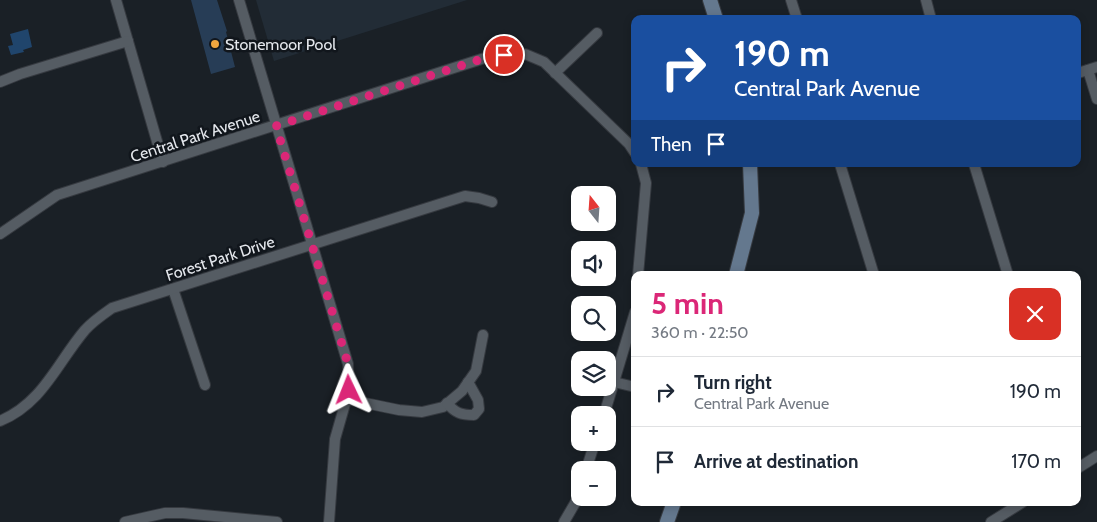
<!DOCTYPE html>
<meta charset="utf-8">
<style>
:root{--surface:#fff;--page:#f6f6f7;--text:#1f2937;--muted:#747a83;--line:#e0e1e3;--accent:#db2777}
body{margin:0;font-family:Cabin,sans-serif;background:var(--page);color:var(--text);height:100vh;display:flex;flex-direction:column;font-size:19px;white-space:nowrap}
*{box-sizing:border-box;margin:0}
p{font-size:16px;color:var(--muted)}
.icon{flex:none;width:28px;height:28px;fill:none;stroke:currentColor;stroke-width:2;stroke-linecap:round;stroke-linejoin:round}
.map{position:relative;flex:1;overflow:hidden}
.drawer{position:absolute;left:631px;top:271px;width:450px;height:235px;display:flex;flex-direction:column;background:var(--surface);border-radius:10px;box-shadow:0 2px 8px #0003}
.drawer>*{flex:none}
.hud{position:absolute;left:631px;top:15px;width:450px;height:152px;border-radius:10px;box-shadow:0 2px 8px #0003;background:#1a4fa0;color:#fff;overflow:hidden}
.needle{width:32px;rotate:343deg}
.buttons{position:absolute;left:571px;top:186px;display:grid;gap:10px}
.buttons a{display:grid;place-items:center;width:45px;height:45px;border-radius:10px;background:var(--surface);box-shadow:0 2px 8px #0003;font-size:25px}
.pin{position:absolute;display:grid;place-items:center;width:42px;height:42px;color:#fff;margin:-21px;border:2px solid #fff;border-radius:50%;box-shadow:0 1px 5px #0007}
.me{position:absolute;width:55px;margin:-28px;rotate:358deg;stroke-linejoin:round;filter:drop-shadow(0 0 4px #0008)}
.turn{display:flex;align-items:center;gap:18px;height:105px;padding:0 20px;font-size:22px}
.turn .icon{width:65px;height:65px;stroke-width:2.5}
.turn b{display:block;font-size:35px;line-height:42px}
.then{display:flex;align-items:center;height:48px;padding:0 20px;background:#0003;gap:10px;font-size:19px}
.round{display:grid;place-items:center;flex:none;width:52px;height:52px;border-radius:10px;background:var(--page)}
.summary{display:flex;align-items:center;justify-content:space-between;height:85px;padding:0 20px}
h1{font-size:30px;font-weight:700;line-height:38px;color:var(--accent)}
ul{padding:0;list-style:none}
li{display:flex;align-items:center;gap:15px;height:70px;padding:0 20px;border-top:1px solid var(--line)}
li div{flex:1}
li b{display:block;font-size:19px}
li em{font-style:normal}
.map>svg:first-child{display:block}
.built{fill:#222c36}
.green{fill:#273d56}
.building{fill:#20456c}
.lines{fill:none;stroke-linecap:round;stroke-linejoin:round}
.street-casing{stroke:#363a40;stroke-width:12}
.secondary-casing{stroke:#363a40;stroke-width:16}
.street{stroke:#555c63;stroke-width:10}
.secondary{stroke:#64788e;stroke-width:14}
.route{stroke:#db2777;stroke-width:9;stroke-dasharray:0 16.2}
.poi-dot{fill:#f0a63f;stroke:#11161c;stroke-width:2}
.labels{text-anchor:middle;stroke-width:5;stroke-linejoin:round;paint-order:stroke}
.poi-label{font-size:16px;fill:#e4e7ec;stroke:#11161c;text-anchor:start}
.street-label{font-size:16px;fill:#e4e7ec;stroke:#11161c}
</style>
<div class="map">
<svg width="1097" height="522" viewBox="0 0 1097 522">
<rect width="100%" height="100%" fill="#1a2026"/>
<path class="built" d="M256,0H467L274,61Z"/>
<path class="green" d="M191,0H217L227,31L226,32L235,67L211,74Z"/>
<path class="building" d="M28,29L32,47L23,50L24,52L11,55L8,46L13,45L10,34Z"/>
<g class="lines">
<defs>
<g id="street">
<path d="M116,0L163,162"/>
<path d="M239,0L348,364L349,390L335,439L329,522"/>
<path d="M791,0L797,19"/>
<path d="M926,0L931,19"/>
<path d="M1088,70L1097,99"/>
<path d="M555,73L597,33"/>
<path d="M1078,73L1097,67"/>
<path d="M0,82L20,74L128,41"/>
<path d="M840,164L874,275"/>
<path d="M974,164L1008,275"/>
<path d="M0,234L57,195L491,56L525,54L544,62L629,144L635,153"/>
<path d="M638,275L646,183L641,164"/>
<path d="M173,289L205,385"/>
<path d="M614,382L635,387"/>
<path d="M346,399L399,410L422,412L443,407L462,391L476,371L483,335"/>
<path d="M447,403C455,413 461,415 474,415L479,409L478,400L468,382"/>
<path d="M604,415L635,312"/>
<path d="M0,421C43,403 57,363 85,330C93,321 102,315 112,308L465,196L479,198L492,202"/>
<path d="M1078,468L1097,456"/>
<path d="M586,470L595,442"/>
<path d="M125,522L165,513H183L277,522"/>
<path d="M564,522L578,498L580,490"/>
<path d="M991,522L1023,502"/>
</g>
<g id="secondary">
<path d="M710,0L716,19"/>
<path d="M736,275L752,213L750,164"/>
<path d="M667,522L674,502"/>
</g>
</defs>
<use href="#street" class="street-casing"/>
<use href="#secondary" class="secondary-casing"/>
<use href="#street" class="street"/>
<use href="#secondary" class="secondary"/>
</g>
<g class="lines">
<path class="route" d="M349,390L348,364L276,126L491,56L504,55"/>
</g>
<circle class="poi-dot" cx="215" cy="44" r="5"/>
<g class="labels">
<g class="poi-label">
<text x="225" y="50">Stonemoor Pool</text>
</g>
<g class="street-label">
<text transform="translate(195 136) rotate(-18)" y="6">Central Park Avenue</text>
<text transform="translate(220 258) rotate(-18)" y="6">Forest Park Drive</text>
</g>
</g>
</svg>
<div class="buttons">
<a><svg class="needle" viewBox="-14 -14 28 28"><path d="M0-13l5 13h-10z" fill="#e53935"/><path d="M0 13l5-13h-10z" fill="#747a83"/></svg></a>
<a><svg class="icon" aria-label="sound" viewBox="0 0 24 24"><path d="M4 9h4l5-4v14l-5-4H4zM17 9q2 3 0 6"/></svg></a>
<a><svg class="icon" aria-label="search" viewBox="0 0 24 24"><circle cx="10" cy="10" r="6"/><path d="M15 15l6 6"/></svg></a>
<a><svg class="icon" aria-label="layers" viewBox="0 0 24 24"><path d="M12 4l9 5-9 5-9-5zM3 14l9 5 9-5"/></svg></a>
<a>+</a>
<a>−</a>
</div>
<div class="pin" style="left:504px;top:55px;background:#d93025"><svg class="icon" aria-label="arrive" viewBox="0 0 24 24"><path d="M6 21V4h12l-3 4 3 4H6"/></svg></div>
<svg class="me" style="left:349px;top:390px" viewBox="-20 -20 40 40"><path d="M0-17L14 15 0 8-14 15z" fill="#db2777" stroke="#fff" stroke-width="4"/></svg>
<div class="hud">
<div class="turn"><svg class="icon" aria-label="right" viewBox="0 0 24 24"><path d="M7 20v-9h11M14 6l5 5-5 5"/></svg><div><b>190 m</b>Central Park Avenue</div></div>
<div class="then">Then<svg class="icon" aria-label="arrive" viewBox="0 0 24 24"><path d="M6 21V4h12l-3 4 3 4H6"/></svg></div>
</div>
<section class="drawer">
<div class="summary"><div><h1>5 min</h1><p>360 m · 22:50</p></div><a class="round" style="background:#d93025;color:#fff"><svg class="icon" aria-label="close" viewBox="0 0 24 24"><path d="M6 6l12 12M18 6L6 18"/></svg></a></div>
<ul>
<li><svg class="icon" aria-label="right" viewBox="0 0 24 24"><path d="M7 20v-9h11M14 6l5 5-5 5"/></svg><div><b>Turn right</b><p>Central Park Avenue</p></div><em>190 m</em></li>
<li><svg class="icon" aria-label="arrive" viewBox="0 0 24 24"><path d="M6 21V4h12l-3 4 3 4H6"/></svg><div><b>Arrive at destination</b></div><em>170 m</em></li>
</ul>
</section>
</div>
